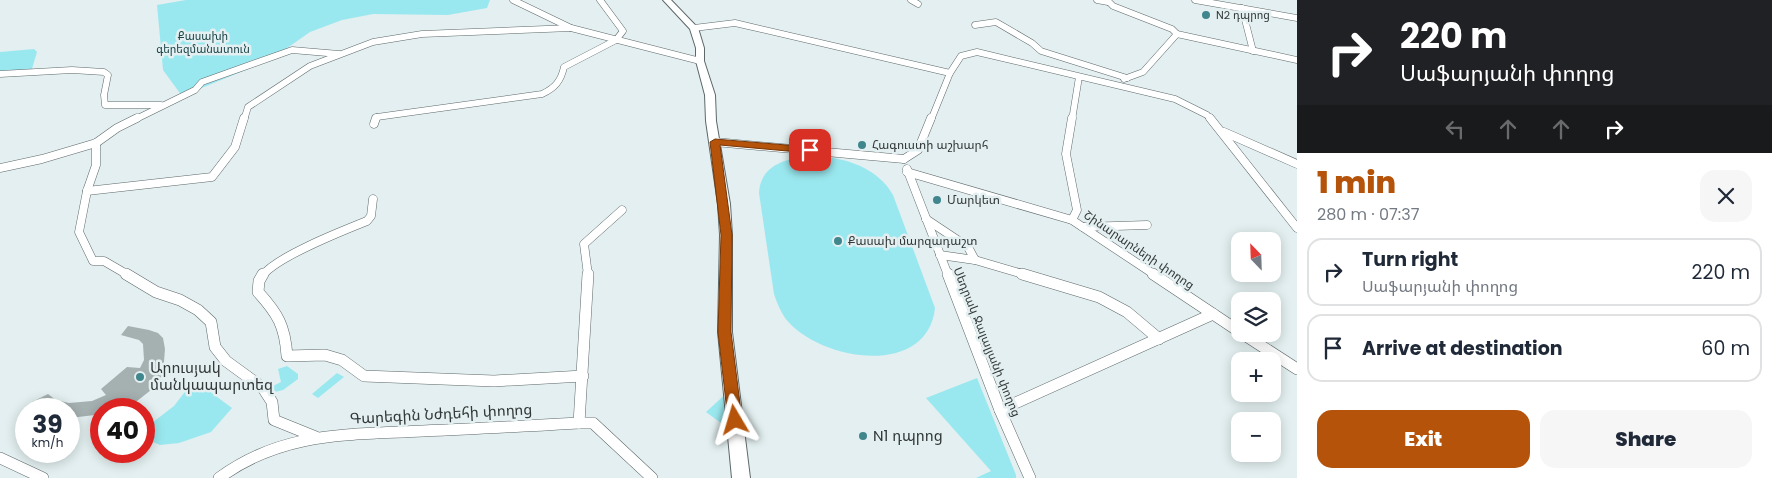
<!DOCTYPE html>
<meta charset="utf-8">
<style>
:root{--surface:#fff;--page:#f6f6f7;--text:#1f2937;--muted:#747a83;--line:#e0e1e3;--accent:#b45309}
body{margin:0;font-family:Poppins,"Noto Sans Armenian",sans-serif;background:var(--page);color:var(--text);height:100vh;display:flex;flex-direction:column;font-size:19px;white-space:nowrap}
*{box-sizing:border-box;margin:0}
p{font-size:16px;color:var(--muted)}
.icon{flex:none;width:28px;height:28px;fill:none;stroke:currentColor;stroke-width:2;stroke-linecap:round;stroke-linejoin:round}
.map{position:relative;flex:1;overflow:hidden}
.panel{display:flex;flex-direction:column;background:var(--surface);width:475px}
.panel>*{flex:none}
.guide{background:#202124;color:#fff;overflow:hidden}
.needle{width:32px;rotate:337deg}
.fabs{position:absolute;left:1231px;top:232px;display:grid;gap:10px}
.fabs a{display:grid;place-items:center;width:50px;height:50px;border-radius:10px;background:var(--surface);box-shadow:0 2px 12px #0003;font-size:25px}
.speed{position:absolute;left:15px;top:398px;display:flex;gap:10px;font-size:25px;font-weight:700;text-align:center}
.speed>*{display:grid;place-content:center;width:65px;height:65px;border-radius:50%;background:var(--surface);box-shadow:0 2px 12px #0003;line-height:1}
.speed small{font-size:12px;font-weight:400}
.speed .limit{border:8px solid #d22;background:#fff;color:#111}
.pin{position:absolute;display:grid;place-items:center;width:42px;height:42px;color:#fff;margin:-21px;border-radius:10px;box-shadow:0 2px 8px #0006}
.me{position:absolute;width:55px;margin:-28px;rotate:353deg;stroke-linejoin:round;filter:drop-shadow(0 0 4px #0008)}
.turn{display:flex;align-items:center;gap:18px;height:105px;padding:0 20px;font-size:22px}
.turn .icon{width:65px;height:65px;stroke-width:2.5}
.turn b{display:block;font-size:35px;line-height:42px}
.lanes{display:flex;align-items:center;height:48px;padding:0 20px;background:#0003;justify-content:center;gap:25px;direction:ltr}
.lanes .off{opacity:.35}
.round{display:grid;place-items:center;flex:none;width:52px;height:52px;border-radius:15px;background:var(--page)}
.overview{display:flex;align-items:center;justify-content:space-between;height:85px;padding:0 20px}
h1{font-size:30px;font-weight:800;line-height:38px;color:var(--accent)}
.cta{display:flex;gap:10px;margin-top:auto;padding:10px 20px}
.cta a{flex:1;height:58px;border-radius:15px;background:var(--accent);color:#fff;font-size:20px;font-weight:800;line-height:58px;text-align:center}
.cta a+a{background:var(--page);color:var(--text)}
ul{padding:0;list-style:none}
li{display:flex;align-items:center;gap:15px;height:68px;margin:0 10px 8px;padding:0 10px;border:2px solid var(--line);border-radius:15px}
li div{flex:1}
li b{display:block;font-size:19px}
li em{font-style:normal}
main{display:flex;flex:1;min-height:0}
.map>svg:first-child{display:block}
.green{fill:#9ae8ef}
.building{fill:#a5b0b1}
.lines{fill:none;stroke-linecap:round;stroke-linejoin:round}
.street-far2-casing{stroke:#5e6869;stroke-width:7}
.street-far1-casing{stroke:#5e6869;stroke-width:9}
.street-casing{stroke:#5e6869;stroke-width:12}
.secondary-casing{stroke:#5e6869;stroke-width:2}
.street-far2{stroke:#fff;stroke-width:6}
.street-far1{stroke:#fff;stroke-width:8}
.street{stroke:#fff;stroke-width:11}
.secondary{fill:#fff;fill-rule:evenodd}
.route{fill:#b45309;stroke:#753606}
.poi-dot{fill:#3f868d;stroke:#e3eff0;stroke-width:2}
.labels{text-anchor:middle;stroke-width:5;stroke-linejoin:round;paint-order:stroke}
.far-poi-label{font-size:11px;fill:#333838;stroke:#e3eff0;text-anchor:start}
.far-park-label{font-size:11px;fill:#1b4448;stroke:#e3eff0}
.poi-label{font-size:12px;fill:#333838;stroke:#e3eff0;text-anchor:start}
.street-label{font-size:12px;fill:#333838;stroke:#e3eff0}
.near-poi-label{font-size:15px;fill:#333838;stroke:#e3eff0;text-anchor:start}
.near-street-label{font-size:15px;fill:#333838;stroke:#e3eff0}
</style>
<main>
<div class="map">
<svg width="1297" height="478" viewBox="0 0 1297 478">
<rect width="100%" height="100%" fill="#e3eff0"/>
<g class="green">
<path d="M186,0H490L487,8L448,15L373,14L342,20L310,32L270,60L182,96L163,70L157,5Z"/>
<path d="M34,49L37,52L31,72L0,73V52Z"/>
<path d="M815,156C846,158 877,167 893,195L935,308C927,379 818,361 785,318C780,310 777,303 774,294L759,193C760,163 791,157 815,156Z"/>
<path d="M287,366L298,374V379L283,390L275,392L273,386L281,382L278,369Z"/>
<path d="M337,373L344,377L318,398L312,394Z"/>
<path d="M977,378L1016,475V478H976L991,471L926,398Z"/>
<path d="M194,380L232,408L211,432L179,443L160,445L144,438V429L174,406Z"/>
<path d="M729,391L740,437L706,412Z"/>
</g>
<path class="building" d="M128,326L149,330L158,333L163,338L165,349L163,374L151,390L137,401L122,409L117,406L101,409V412L95,415L78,417H69V409H41L32,402L48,394L56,400L69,403L92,401L106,395L101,389L127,367L140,368L144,360L143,344L139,340L121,335Z"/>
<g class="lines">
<defs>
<g id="street-far2">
<path d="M513,0L571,28L700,61"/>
<path d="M911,0L918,4"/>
<path d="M1097,0L1108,2"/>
<path d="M1107,0L1113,6L1172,29L1177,34L1297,60"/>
<path d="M1195,0L1297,18"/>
<path d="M1242,8L1253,51"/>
<path d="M975,25L996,22L1032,43L1041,51L1127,78"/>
<path d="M694,28L735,23L950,73"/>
<path d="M0,74L72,70L104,72L108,75L104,95L105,105H161"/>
<path d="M1124,79L1143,72L1177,34"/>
<path d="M134,120L195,90L202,82L292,50L339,54"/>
<path d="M244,120L248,107L310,66L373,42L422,34L571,28"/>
<path d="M376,120L377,117L542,94C555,88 561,81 564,67L616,40L623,31L600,0"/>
<path d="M931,120L950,73L961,56L977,52L1175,99L1207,115L1211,120"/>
<path d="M1072,120L1079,77"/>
</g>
<g id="street-far1">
<path d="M1210,118L1297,228"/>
<path d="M374,124L376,118"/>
<path d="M1224,132L1297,164"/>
<path d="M715,142L904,159"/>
<path d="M96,143V165L87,191L79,232L93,261H104L128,275"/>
<path d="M904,159L918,150L931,118"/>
<path d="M0,168L42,159L96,143L117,128L137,118"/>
<path d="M907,169L948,275"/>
<path d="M907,172L1072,220L1155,275"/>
<path d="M87,191L212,177L235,147L244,118"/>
<path d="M926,219L968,247L975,260"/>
<path d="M1072,220L1077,210L1066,154L1072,118"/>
<path d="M1083,227L1147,225"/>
<path d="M940,255L975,260L1026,275"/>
<path d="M263,275C278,256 342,231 367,221L371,216L373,199"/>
<path d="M588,275L584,244L622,210"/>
</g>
<g id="street">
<path d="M126,274L156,292L180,300L198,310L211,322L215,347L226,361L263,388L272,402L274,420L316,437"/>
<path d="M263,274L259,281L258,292C278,314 285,326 287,356L325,355L342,360L364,376L494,381L583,376"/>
<path d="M948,274L1000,410L1030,478"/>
<path d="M1022,274L1099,297L1127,312L1159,339"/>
<path d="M1153,274L1240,332"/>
<path d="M1243,334L1297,369"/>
<path d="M1000,410L1213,314"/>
<path d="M579,423L588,274"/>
<path d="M0,458L43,478"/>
<path d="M219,478C283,431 348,435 423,431C475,429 527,426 579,423H593L652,478"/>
</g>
<path id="secondary" d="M663,0H671L698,28L704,48V61L715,95L716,121L730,204L732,235V332L750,478H732L718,332L720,235L718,204L706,121L705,95L696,61V48L690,29Z"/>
</defs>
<use href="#street-far2" class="street-far2-casing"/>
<use href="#street-far1" class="street-far1-casing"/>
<use href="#street" class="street-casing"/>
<use href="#secondary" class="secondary-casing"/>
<use href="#street-far2" class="street-far2"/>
<use href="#street-far1" class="street-far1"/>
<use href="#street" class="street"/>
<use href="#secondary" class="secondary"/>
</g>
<path class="route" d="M715,139L810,147L815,150L810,153L720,145L732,235L731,332L742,420L740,424L735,426L730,424L728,420L718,332L721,235L710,142Z"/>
<g class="poi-dot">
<circle cx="1206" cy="15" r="5"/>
<circle cx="862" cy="145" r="5"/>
<circle cx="937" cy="200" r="5"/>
<circle cx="838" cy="241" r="5"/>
<circle cx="140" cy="377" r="5"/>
<circle cx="863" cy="436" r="5"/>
</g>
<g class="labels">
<g class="far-poi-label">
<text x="1216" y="19">N2 դպրոց</text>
</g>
<g class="far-park-label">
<text x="203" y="40">Քասախի<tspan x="203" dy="13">գերեզմանատուն</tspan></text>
</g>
<g class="poi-label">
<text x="872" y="149">Հագուստի աշխարհ</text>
<text x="947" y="204">Մարկետ</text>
<text x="848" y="245">Քասախ մարզադաշտ</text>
</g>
<g class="street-label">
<text transform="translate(1139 250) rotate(34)" y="4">Շինարարների փողոց</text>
<text transform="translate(987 342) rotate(68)" y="4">Սեդրակ Ջալալյանի փողոց</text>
</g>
<g class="near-poi-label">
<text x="150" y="373">Արուսյակ<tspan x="150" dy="17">մանկապարտեզ</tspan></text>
<text x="873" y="441">N1 դպրոց</text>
</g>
<g class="near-street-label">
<text transform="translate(441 414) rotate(-3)" y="5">Գարեգին Նժդեհի փողոց</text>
</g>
</g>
</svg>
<div class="fabs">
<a><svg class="needle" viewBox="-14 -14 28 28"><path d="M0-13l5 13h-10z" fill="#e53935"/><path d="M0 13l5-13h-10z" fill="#747a83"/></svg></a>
<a><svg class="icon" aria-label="layers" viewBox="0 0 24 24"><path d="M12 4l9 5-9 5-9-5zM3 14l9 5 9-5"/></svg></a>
<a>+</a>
<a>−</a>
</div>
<div class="speed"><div>39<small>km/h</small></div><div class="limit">40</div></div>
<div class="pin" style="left:810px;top:150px;background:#d93025"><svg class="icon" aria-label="arrive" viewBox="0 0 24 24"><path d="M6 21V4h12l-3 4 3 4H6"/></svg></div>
<svg class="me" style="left:735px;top:420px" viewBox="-20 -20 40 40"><path d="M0-17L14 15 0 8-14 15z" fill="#b45309" stroke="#fff" stroke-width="4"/></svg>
</div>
<section class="panel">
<div class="guide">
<div class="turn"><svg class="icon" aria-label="right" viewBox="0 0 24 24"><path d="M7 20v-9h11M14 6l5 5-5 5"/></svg><div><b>220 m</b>Սաֆարյանի փողոց</div></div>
<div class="lanes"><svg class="icon off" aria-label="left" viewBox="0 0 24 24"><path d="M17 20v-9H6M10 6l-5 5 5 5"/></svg><svg class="icon off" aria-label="ahead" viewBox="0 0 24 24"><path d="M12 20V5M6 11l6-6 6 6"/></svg><svg class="icon off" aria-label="ahead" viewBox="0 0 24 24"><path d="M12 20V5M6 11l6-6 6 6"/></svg><svg class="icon" aria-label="right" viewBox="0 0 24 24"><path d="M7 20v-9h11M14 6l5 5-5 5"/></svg></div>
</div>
<div class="overview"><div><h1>1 min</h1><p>280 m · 07:37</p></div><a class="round"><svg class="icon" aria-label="close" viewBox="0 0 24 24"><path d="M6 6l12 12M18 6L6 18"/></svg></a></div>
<ul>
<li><svg class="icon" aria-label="right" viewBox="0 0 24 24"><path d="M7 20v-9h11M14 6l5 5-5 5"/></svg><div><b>Turn right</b><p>Սաֆարյանի փողոց</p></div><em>220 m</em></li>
<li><svg class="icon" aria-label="arrive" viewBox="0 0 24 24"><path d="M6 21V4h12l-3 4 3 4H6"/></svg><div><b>Arrive at destination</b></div><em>60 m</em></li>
</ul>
<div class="cta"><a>Exit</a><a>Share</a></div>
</section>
</main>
